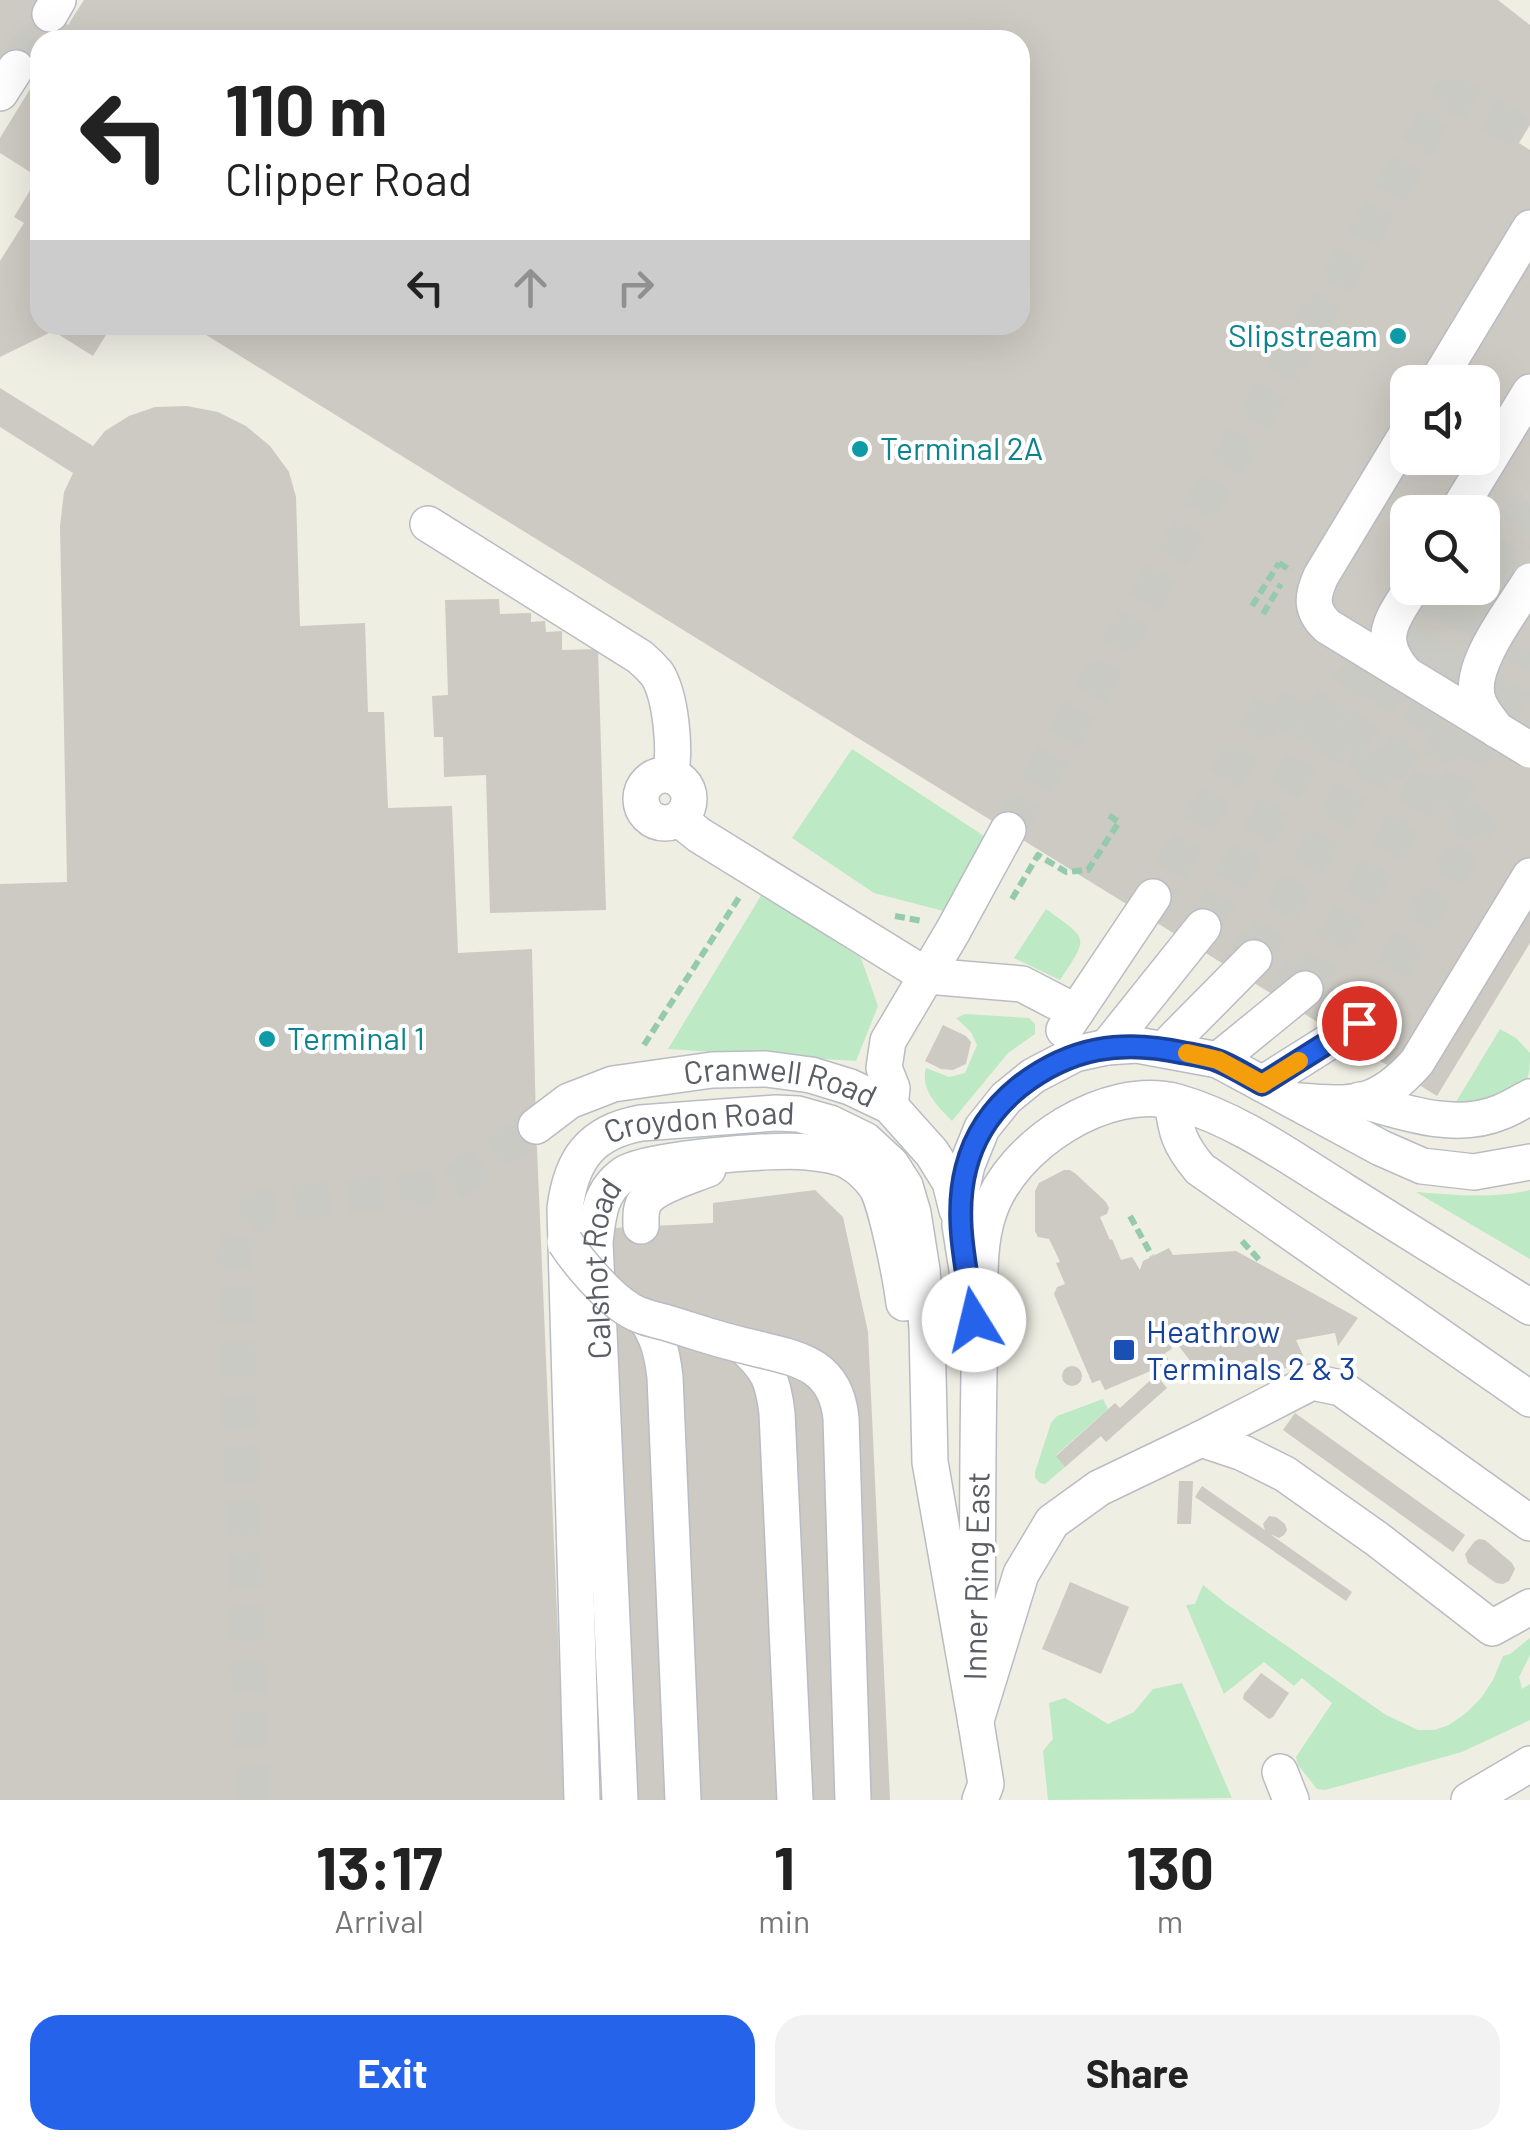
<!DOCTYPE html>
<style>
:root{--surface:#fff;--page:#f2f2f2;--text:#222;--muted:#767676;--accent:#2563eb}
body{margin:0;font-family:Barlow,sans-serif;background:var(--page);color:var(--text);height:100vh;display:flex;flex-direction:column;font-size:38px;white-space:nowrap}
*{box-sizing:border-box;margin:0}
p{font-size:32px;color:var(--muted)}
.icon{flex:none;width:55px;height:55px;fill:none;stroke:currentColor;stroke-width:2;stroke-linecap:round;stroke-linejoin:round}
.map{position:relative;height:1800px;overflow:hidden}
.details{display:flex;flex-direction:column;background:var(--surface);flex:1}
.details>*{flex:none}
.hud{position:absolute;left:30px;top:30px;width:1000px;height:305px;border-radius:30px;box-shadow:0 10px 40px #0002;background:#fff;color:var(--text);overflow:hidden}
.tools{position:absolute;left:1390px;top:365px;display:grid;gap:20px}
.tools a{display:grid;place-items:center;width:110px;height:110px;border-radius:20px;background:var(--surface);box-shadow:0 10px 40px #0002;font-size:50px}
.pin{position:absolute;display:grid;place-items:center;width:85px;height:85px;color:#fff;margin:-42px;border:5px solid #fff;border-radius:50%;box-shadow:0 2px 10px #0007}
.me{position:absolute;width:110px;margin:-55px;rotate:351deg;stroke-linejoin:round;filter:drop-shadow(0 0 8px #0008)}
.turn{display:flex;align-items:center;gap:35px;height:210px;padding:0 30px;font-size:45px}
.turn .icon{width:130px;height:130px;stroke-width:2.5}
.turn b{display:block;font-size:70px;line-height:85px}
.lanes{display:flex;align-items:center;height:95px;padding:0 30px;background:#0003;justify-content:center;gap:50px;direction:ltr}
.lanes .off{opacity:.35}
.eta{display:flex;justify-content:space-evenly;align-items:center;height:170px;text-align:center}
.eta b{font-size:60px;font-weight:700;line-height:70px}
.cta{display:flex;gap:20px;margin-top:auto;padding:20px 30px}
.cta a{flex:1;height:115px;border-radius:30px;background:var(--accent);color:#fff;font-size:40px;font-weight:700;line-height:115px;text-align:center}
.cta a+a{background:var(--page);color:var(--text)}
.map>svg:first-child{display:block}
.green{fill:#bde9c4}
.building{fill:#cccac2;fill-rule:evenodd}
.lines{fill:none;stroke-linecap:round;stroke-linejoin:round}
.minor-tunnel{stroke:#cacac4;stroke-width:35;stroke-dasharray:35 18;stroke-linecap:butt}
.minor-casing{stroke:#babcc3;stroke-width:38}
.path{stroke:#95caad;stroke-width:6;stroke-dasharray:10 5;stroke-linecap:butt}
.minor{stroke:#fff;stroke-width:35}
.minor-bridge-casing{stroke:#babcc3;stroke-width:38;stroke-linecap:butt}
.path-bridge{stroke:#95caad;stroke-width:6;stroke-dasharray:10 5;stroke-linecap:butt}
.minor-bridge{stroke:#fff;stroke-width:35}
.route-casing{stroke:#184099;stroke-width:25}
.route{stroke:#2563eb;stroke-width:18}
.slow{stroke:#f59e0b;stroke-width:18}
.culture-dot{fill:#0f9aa8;stroke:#fff;stroke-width:4}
.transit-dot{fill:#1a4fb4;stroke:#fff;stroke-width:4}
.labels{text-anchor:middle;stroke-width:8;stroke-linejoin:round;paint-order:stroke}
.culture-label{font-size:32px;fill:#0d838f;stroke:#fff;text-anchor:start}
.street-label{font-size:32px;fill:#5b5d65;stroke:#fff}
.transit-label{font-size:32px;fill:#164399;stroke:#fff;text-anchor:start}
</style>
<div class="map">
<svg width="1530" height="1800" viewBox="0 0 1530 1800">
<rect width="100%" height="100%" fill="#efeee3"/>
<g class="green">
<path d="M852,749L990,840L951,913L874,893L792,838Z"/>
<path d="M762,894L861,958L878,1006L856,1061L668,1049Z"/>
<path d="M1046,909C1089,940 1089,936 1060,980L1014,958Z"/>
<path d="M965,1014L1029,1018L1035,1024V1034L1008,1053L952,1121C938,1106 920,1090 926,1068L949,1077L965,1073L977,1045L971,1032L956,1018Z"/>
<path d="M1500,1029L1516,1038L1530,1053C1530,1060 1530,1070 1528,1077C1521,1097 1472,1103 1453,1107Z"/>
<path d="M1530,1190V1259L1416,1192C1454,1195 1493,1199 1530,1190Z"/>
<path d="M1103,1399L1108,1409L1056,1455L1065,1467L1045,1484L1040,1483L1035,1478V1472L1051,1423L1057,1416Z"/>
<path d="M1203,1585L1228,1605L1386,1715L1418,1730H1434L1449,1725L1466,1713L1481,1698L1493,1680L1503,1656L1510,1654L1530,1638V1655L1519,1677L1522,1689L1530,1684V1720L1462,1752L1325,1790L1317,1789L1298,1765L1296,1757L1332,1703L1302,1678L1294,1686L1264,1662L1224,1694L1186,1605L1195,1604Z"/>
<path d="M1182,1683L1232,1798L1048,1800L1043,1751L1053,1739L1049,1703L1065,1698L1108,1724L1134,1712L1153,1689Z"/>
</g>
<g class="building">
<path d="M0,0H39L36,5L68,25L84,0H1498L1530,25V125L1519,143L1530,150V943L1437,1096L190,325H1020V40H40V325H112L93,356L53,331L0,357V261L24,223L14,217L38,177L0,153V138L35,81L0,59ZM1408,382H1482V458H1408ZM1408,512H1482V588H1408Z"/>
<path d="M0,388L93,446L105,431L129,416L155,407L187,406L218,412L246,426L270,446L289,472L296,497L300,626L365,623L368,712H384L388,808L452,806L458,953L532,949L536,1126L565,1800H0V884L67,882L60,526L64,492L73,473L0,427Z"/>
<path d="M499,599L500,614L531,613V622L545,621L546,632L562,631V650L598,649L606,910L490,913L486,775L444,777L443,737H434L432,696L448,695L445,600Z"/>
<path d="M943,1025L966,1036L971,1042L966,1064L953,1070L941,1069L925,1061Z"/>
<path d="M1064,1170H1070L1076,1174L1106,1202L1109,1208L1107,1214L1100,1217L1110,1240L1112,1239L1121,1260L1132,1257L1140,1270L1143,1261L1169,1248L1173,1255L1236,1251L1358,1318L1338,1346L1335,1333L1296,1340L1306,1362L1243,1381L1237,1365L1199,1372L1163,1326L1172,1349L1165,1353L1170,1363L1105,1390L1100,1380L1092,1383L1054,1294L1057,1287L1065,1284L1056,1263L1060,1262L1055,1251L1049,1239L1038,1237L1035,1231V1191L1039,1183Z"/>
<path d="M815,1190L843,1217L868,1332L890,1800H635L613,1228L713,1223V1203Z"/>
<circle cx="1072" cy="1376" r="10"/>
<path d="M1156,1375L1167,1388L1106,1442L1101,1436L1065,1467L1056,1456L1115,1403L1120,1408Z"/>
<path d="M1295,1413L1465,1535L1453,1552L1283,1430Z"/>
<path d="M1179,1481H1193L1191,1524H1177Z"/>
<path d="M1202,1486L1265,1530L1263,1524L1269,1516L1276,1517L1285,1524L1287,1530L1284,1535L1279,1538L1270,1534L1352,1592L1346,1601L1195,1497Z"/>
<path d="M1479,1539L1485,1540L1512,1563L1515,1569L1509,1581L1503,1584L1496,1583L1468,1563L1465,1554L1475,1541Z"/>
<path d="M1070,1582L1129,1607L1101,1674L1042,1649Z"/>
<path d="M1261,1673L1289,1693L1273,1717L1269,1719L1243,1699L1244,1694Z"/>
</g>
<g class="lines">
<g class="minor-tunnel">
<path d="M16,68L50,14"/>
<path d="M1482,567L1530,504"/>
<path d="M1272,704L1478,827L1359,1023L1153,897Z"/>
<path d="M1311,727L1433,588"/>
<path d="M1345,747L1467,588"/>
<path d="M1387,772L1530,546"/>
<path d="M1443,806L1516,684L1530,652"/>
<path d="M1008,830L1447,97L1459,96L1530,139"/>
<path d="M1203,927L1319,731"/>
<path d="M1254,958L1368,761"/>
<path d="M1305,989L1421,792L1478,686"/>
<path d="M253,1800L234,1253L244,1223L262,1207L450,1185L536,1126"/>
</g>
<defs>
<g id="minor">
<path d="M50,14L58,0"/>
<path d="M0,93L16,68"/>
<path d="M1437,382L1530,228"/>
<path d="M1457,512L1530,392"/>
<path d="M428,524L640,657C646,662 652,668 657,674C671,696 676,751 670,775"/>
<circle cx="665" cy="799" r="24"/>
<path d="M679,819L699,835L927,976L1022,984L1076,1012"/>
<path d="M1064,1030L1153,897"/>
<path d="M1107,1047L1203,927"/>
<path d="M1165,1048L1254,958"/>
<path d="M1218,1060L1305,989"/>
<path d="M1262,1084L1359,1023"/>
<path d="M1360,1100C1406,1113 1456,1131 1501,1112C1511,1108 1521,1102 1530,1097"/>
<path d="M1172,1101C1176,1132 1179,1144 1200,1169L1530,1399"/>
<path d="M1299,1101C1355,1106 1379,1105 1417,1062L1530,876"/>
<path d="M890,1106L892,1088L884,1068L888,1041L953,931L1008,830"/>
<path id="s1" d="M536,1126L569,1101L613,1084L712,1070L766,1069L811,1075L850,1087L890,1106L932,1153L950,1182L957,1210"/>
<path d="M641,1226C641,1217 640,1209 645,1201C655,1186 691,1176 708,1169"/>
<path d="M968,1276L960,1225L962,1187L967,1165L982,1128L1006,1098L1033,1076L1075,1054L1107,1047L1137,1045L1218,1060L1381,1148L1422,1166L1474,1172L1530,1162"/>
<path d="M644,1316C658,1336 662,1352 665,1377L683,1800"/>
<path d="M743,1346C768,1368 773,1380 777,1413L795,1800"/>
<path d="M1201,1439L1243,1453L1285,1474L1377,1539L1492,1628L1530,1607"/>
<path d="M977,1636C978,1535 977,1433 980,1332C981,1294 976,1249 989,1212C1011,1145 1107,1083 1177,1102C1237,1119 1291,1158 1344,1191C1406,1230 1468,1269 1530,1307"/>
<path d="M976,1703V1723L986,1784L980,1800"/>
<path d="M977,1717L1021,1574L1052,1522L1099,1488L1201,1439L1312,1382L1341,1388L1530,1523"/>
<path d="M1280,1772L1291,1800"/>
<path id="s2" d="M582,1800L565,1209C571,1159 591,1132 641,1123L776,1113L798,1114L830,1123L865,1140L891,1164L905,1186L913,1213L922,1270L927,1328L930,1462L976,1723"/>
<path id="s3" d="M620,1800L595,1242C598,1215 600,1191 624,1174C644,1159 778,1148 807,1152C819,1153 841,1156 851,1163C859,1167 869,1177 874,1184C886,1198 901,1280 904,1303"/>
<path d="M1469,1800L1530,1764"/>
</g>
</defs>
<use href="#minor" class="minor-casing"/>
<g class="path">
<path d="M346,40L347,25"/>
<path d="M1252,606L1279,563"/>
<path d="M1263,614L1281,584"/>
<path d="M1012,899L1038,855L1066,872L1088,870L1119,822L1105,813"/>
<path d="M895,916L922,921"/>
<path d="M644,1045L740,896"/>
<path d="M1130,1216L1152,1256"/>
<path d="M1242,1241L1262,1263"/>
</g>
<use href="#minor" class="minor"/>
<defs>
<g id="minor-bridge">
<path d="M1408,432L1321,576C1312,596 1310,609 1327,626L1530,750"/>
<path d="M1406,674C1375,640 1391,621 1412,588"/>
<path d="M1497,730C1489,719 1479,709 1477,696C1470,663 1513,609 1530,581"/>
<path d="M565,1242C578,1262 607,1296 628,1309C638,1316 652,1319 664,1322C691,1330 718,1340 746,1346C792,1358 835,1360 841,1418L853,1800"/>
</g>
</defs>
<use href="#minor-bridge" class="minor-bridge-casing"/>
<path class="path-bridge" d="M1279,563L1292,571"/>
<use href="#minor-bridge" class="minor-bridge"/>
</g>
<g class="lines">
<defs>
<path id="route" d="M974,1320C967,1270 953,1218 966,1168C974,1136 993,1108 1019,1087C1070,1047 1122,1039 1184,1053C1197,1055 1210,1057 1221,1062C1235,1068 1248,1076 1262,1084L1359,1023"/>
</defs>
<use href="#route" class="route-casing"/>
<use href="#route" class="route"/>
<path class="slow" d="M1187,1053L1218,1060L1262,1084L1299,1061"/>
</g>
<g class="culture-dot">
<circle cx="1398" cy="336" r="10"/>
<circle cx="860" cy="449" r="10"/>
<circle cx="267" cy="1039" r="10"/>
</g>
<rect class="transit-dot" x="1112" y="1338" width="24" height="24" rx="5"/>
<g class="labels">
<g class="culture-label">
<text x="1378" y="347" text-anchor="end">Slipstream</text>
<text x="880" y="460">Terminal 2A</text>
<text x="287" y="1050">Terminal 1</text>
</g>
<g class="street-label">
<text dy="11" stroke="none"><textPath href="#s1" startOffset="258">Cranwell Road</textPath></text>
<text dy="11" stroke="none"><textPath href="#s2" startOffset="775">Croydon Road</textPath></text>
<text dy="11" stroke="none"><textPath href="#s3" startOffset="532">Calshot Road</textPath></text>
<text transform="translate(977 1576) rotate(-89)" y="11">Inner Ring East</text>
</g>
<g class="transit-label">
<text x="1146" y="1343">Heathrow<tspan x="1146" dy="37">Terminals 2 &amp; 3</tspan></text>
</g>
</g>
</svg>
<div class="tools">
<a><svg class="icon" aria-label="sound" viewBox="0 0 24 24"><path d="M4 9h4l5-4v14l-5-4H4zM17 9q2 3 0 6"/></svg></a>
<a><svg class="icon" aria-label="search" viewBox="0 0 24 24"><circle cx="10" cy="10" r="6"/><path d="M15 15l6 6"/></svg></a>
</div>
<div class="pin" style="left:1359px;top:1023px;background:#d93025"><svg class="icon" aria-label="arrive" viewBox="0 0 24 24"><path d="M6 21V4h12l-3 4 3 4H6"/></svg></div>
<svg class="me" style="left:974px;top:1320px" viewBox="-20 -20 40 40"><circle r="19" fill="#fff"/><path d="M0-13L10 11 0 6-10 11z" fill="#2563eb"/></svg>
<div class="hud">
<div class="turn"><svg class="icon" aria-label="left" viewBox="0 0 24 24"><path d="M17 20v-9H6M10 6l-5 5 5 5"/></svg><div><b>110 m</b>Clipper Road</div></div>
<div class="lanes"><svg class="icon" aria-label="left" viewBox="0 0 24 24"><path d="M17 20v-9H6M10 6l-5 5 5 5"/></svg><svg class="icon off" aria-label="ahead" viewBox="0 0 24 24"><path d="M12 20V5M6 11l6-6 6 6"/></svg><svg class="icon off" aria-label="right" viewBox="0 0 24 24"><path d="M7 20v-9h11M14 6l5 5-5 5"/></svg></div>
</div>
</div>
<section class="details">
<div class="eta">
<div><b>13:17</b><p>Arrival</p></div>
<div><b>1</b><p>min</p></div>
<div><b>130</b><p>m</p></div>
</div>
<div class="cta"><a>Exit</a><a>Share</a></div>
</section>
